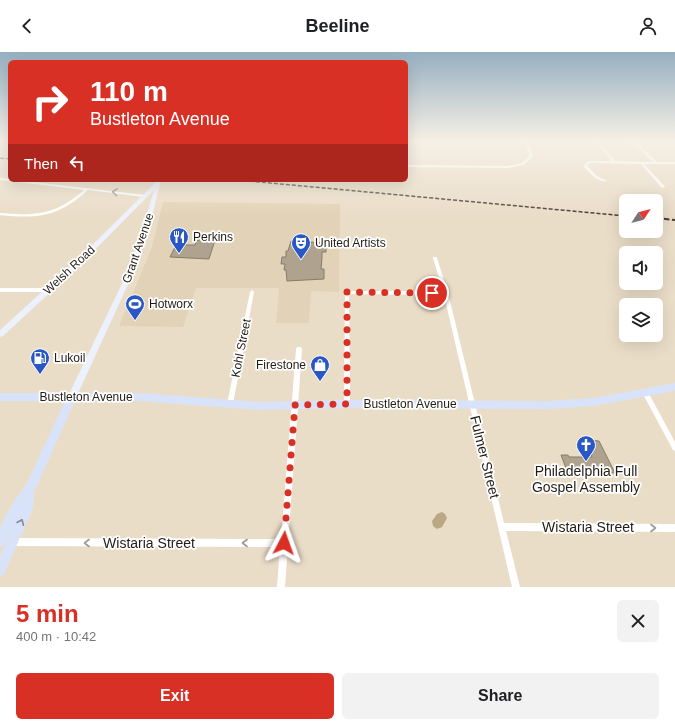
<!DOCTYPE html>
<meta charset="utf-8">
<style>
:root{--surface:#fff;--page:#f2f2f2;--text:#202124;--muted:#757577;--accent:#d93025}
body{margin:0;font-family:Arial,sans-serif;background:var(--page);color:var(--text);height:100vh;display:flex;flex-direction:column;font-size:15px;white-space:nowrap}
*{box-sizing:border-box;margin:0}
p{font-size:13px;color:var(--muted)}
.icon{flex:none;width:22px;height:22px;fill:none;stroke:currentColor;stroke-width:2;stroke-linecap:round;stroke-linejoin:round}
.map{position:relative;height:535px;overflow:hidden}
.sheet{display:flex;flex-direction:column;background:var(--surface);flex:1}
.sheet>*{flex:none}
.banner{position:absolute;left:8px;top:8px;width:400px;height:122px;border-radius:6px;box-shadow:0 4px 16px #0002;background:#d93025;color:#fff;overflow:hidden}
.needle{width:26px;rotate:54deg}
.fabs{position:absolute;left:619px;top:142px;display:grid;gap:8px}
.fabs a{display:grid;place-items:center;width:44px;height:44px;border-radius:6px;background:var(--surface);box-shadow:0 4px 16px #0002;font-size:20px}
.pin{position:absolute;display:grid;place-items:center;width:34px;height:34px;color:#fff;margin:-17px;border:2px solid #fff;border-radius:50%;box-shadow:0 1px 4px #0007}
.me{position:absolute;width:44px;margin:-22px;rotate:4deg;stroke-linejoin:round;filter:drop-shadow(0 0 3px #0008)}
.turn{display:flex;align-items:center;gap:14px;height:84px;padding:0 16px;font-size:18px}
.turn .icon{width:52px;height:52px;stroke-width:2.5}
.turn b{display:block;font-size:28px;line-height:34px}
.then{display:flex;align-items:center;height:38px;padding:0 16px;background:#0003;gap:8px;font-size:15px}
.round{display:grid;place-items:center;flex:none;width:42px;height:42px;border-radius:6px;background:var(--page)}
.head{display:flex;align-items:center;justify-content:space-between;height:68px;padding:0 16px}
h1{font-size:24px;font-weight:700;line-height:30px;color:var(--accent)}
.button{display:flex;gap:8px;margin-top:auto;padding:8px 16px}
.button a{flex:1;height:46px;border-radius:6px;background:var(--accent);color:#fff;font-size:16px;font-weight:700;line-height:46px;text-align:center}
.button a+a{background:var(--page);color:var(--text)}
header{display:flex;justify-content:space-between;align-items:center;height:52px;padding:0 16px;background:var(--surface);font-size:18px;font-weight:700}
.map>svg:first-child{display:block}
.built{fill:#e2d2b7}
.water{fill:#bba783}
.building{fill:#afa38f;stroke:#877c69}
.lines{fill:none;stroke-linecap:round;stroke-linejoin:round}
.street{fill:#fff;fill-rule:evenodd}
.secondary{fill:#ecf1fd;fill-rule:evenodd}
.primary{fill:#d8e3fa;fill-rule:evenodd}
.rail-far1{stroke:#463f36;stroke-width:1.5;stroke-dasharray:4 2;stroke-linecap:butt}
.rail{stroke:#463f36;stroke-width:2;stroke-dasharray:5.5 2.5;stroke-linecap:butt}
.oneway{stroke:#9b9996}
.oneway2{stroke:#868993}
.route{stroke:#d93025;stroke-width:7;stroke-dasharray:0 12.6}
.labels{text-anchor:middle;stroke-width:3.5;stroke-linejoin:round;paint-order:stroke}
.poi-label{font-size:12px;fill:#211c15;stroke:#fff;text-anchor:start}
.street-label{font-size:12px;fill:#211c15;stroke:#fff}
.near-street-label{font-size:14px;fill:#211c15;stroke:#fff}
.near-poi-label{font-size:14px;fill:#211c15;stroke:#fff}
</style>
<header><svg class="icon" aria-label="back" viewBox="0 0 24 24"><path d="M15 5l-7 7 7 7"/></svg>Beeline<svg class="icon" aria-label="person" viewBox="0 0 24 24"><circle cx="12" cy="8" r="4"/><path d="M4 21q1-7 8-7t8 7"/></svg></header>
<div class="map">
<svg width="675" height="535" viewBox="0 0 675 535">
<rect width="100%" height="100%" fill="#eaddc8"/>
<path class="built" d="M163,150L340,152L339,240L311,239L309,271H276L279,236H196L183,275L119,274L152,195Z"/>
<path class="water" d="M442,460L445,462L447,466L442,475L437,477L433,474L432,469L437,462Z"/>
<g class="building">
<path d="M197,188H215L209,207L170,205L176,193H195Z"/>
<path d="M291,189L326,191V200H322V206L321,217H324V227L287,229L286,218H284L285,212H281L282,205H286V199H288Z"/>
<path d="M588,388L599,389L615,421L575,420L576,424H569L561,403H568L569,405H592L585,389Z"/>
</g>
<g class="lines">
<g class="street">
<path d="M523,89H527L532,99L533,104L524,113L508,116L406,115V113L508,114L522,111L529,104L528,99Z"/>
<path d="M595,89H624L636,90L657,110H675V112H644L665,135L662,136L641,112L591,111L588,112V115L597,124L607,129C598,131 590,121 584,115L585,111L590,109H612ZM598,90H617L634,92L653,110L615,109Z"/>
<path d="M0,126L10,127V128H17L144,143L146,144L144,145L88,138C58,165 38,167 0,163V161C36,164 56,163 84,138L0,128Z"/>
<path d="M433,205H437V206L448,241L504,471L675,472V480L506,479L520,535H512L444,243L349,242L350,352L349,354L347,355L345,354L344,352L345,240V239H443L433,206Z"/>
<path d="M0,236H47L49,238L47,240H0Z"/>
<path d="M252,238L254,240L233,352L232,354L230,355L228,354L227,352L250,240Z"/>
<path d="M297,295H301L302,297L285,535H277L280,495L13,494L10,493L9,490L10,487L13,486L281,487L296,297Z"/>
<path d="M646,339L648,340L675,390V399L673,398L644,344L643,342L644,340Z"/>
</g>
<path class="secondary" d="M157,128H161L148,180L136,215L75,348L72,349L69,348L68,345L69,342L130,215L142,180L154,138L81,212L3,284L0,285V278L77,208L156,130Z"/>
<path class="primary" d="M675,331V339L593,354L548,357L347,356L260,358L140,349H75L34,440L33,456L4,522L0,524V504L13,475L4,493L0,495V476L12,452L26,433L65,349H0V341H140L260,350L347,348L548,349L593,346Z"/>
<g class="rail-far1">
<path d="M0,106L10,107"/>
<path d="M238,128L626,164"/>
</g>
<path class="rail" d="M656,166L675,168"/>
</g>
<defs><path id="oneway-chevron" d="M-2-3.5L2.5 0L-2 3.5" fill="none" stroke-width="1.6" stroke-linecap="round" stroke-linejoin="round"/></defs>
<g class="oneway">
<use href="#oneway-chevron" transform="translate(115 140) rotate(-173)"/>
<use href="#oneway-chevron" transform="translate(653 476)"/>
<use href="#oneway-chevron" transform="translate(87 491) rotate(-180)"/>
<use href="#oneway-chevron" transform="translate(245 491) rotate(-180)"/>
</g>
<use class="oneway2" href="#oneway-chevron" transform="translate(21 470) rotate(-67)"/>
<linearGradient id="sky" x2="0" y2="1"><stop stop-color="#96afc0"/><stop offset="0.54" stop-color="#f6f0e6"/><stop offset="1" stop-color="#f6f0e6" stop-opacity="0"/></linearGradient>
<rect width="675" height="164" fill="url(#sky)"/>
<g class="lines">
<path class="route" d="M284,491L295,353L347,352V240L432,241"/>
</g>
<defs>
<symbol id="restaurant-pin" viewBox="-11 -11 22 30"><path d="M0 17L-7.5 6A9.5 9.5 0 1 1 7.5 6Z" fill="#2957c5" stroke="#fff"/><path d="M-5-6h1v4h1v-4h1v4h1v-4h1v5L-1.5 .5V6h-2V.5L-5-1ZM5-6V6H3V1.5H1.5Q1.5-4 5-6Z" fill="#fff"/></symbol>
<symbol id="theatre-pin" viewBox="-11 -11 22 30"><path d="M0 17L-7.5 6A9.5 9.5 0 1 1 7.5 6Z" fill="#2957c5" stroke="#fff"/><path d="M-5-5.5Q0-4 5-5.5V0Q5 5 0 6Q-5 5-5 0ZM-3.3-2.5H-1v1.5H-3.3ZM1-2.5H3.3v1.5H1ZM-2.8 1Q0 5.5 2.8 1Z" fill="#fff"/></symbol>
<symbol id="stadium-pin" viewBox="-11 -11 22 30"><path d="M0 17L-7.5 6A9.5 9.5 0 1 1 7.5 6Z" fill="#2957c5" stroke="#fff"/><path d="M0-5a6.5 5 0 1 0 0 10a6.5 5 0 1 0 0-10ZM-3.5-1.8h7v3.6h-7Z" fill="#fff"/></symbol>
<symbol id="fuel-pin" viewBox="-11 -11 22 30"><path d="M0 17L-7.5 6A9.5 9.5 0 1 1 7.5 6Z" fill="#2957c5" stroke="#fff"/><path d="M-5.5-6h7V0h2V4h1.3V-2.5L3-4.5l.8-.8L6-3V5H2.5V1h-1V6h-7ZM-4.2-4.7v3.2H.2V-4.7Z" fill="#fff"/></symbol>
<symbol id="shop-pin" viewBox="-11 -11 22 30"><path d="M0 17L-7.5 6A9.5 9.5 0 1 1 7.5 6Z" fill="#2957c5" stroke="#fff"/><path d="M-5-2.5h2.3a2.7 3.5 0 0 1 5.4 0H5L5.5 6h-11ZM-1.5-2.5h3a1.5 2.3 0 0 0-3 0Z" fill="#fff"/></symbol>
<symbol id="church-pin" viewBox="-11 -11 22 30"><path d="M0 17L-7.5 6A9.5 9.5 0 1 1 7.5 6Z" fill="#2957c5" stroke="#fff"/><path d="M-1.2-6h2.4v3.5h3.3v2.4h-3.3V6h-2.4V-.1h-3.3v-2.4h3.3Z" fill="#fff"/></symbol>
</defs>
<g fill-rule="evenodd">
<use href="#restaurant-pin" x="168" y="174" width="22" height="30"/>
<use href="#theatre-pin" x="290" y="180" width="22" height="30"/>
<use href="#stadium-pin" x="124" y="241" width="22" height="30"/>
<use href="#fuel-pin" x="29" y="295" width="22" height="30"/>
<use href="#shop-pin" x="309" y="302" width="22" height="30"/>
<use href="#church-pin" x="575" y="382" width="22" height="30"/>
</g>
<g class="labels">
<g class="poi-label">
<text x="193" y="189">Perkins</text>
<text x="315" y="195">United Artists</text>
<text x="149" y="256">Hotworx</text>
<text x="54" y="310">Lukoil</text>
<text x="306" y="317" text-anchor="end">Firestone</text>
</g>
<g class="street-label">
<text transform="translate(138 196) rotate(-71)" y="4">Grant Avenue</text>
<text transform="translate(69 218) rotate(-43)" y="4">Welsh Road</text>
<text transform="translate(241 296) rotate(-79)" y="4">Kohl Street</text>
<text x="86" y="349">Bustleton Avenue</text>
<text x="410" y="356">Bustleton Avenue</text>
</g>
<g class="near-street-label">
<text transform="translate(485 405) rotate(76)" y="5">Fulmer Street</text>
<text x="588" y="480">Wistaria Street</text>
<text x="149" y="496">Wistaria Street</text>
</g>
<g class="near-poi-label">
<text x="586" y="424">Philadelphia Full<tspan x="586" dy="16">Gospel Assembly</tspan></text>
</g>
</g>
</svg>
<div class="fabs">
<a><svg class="needle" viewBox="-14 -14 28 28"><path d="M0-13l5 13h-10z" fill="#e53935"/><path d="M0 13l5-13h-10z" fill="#757577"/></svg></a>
<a><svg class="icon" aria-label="sound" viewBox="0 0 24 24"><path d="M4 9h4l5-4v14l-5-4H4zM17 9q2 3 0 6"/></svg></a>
<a><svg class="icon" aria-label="layers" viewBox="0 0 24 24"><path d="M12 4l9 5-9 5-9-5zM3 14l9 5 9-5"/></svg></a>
</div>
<div class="pin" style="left:432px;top:241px;background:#d93025"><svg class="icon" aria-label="arrive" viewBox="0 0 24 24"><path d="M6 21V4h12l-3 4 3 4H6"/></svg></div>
<svg class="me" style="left:284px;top:491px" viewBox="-20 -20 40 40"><path d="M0-17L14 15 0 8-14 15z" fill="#d93025" stroke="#fff" stroke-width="4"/></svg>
<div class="banner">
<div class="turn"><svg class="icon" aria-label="right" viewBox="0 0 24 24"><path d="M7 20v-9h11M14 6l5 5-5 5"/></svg><div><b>110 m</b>Bustleton Avenue</div></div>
<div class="then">Then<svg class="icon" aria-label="left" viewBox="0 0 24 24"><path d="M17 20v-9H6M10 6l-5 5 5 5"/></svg></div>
</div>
</div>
<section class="sheet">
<div class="head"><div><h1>5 min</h1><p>400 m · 10:42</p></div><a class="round"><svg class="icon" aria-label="close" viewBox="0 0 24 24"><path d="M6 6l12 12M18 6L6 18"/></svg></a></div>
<div class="button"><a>Exit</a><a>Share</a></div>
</section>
